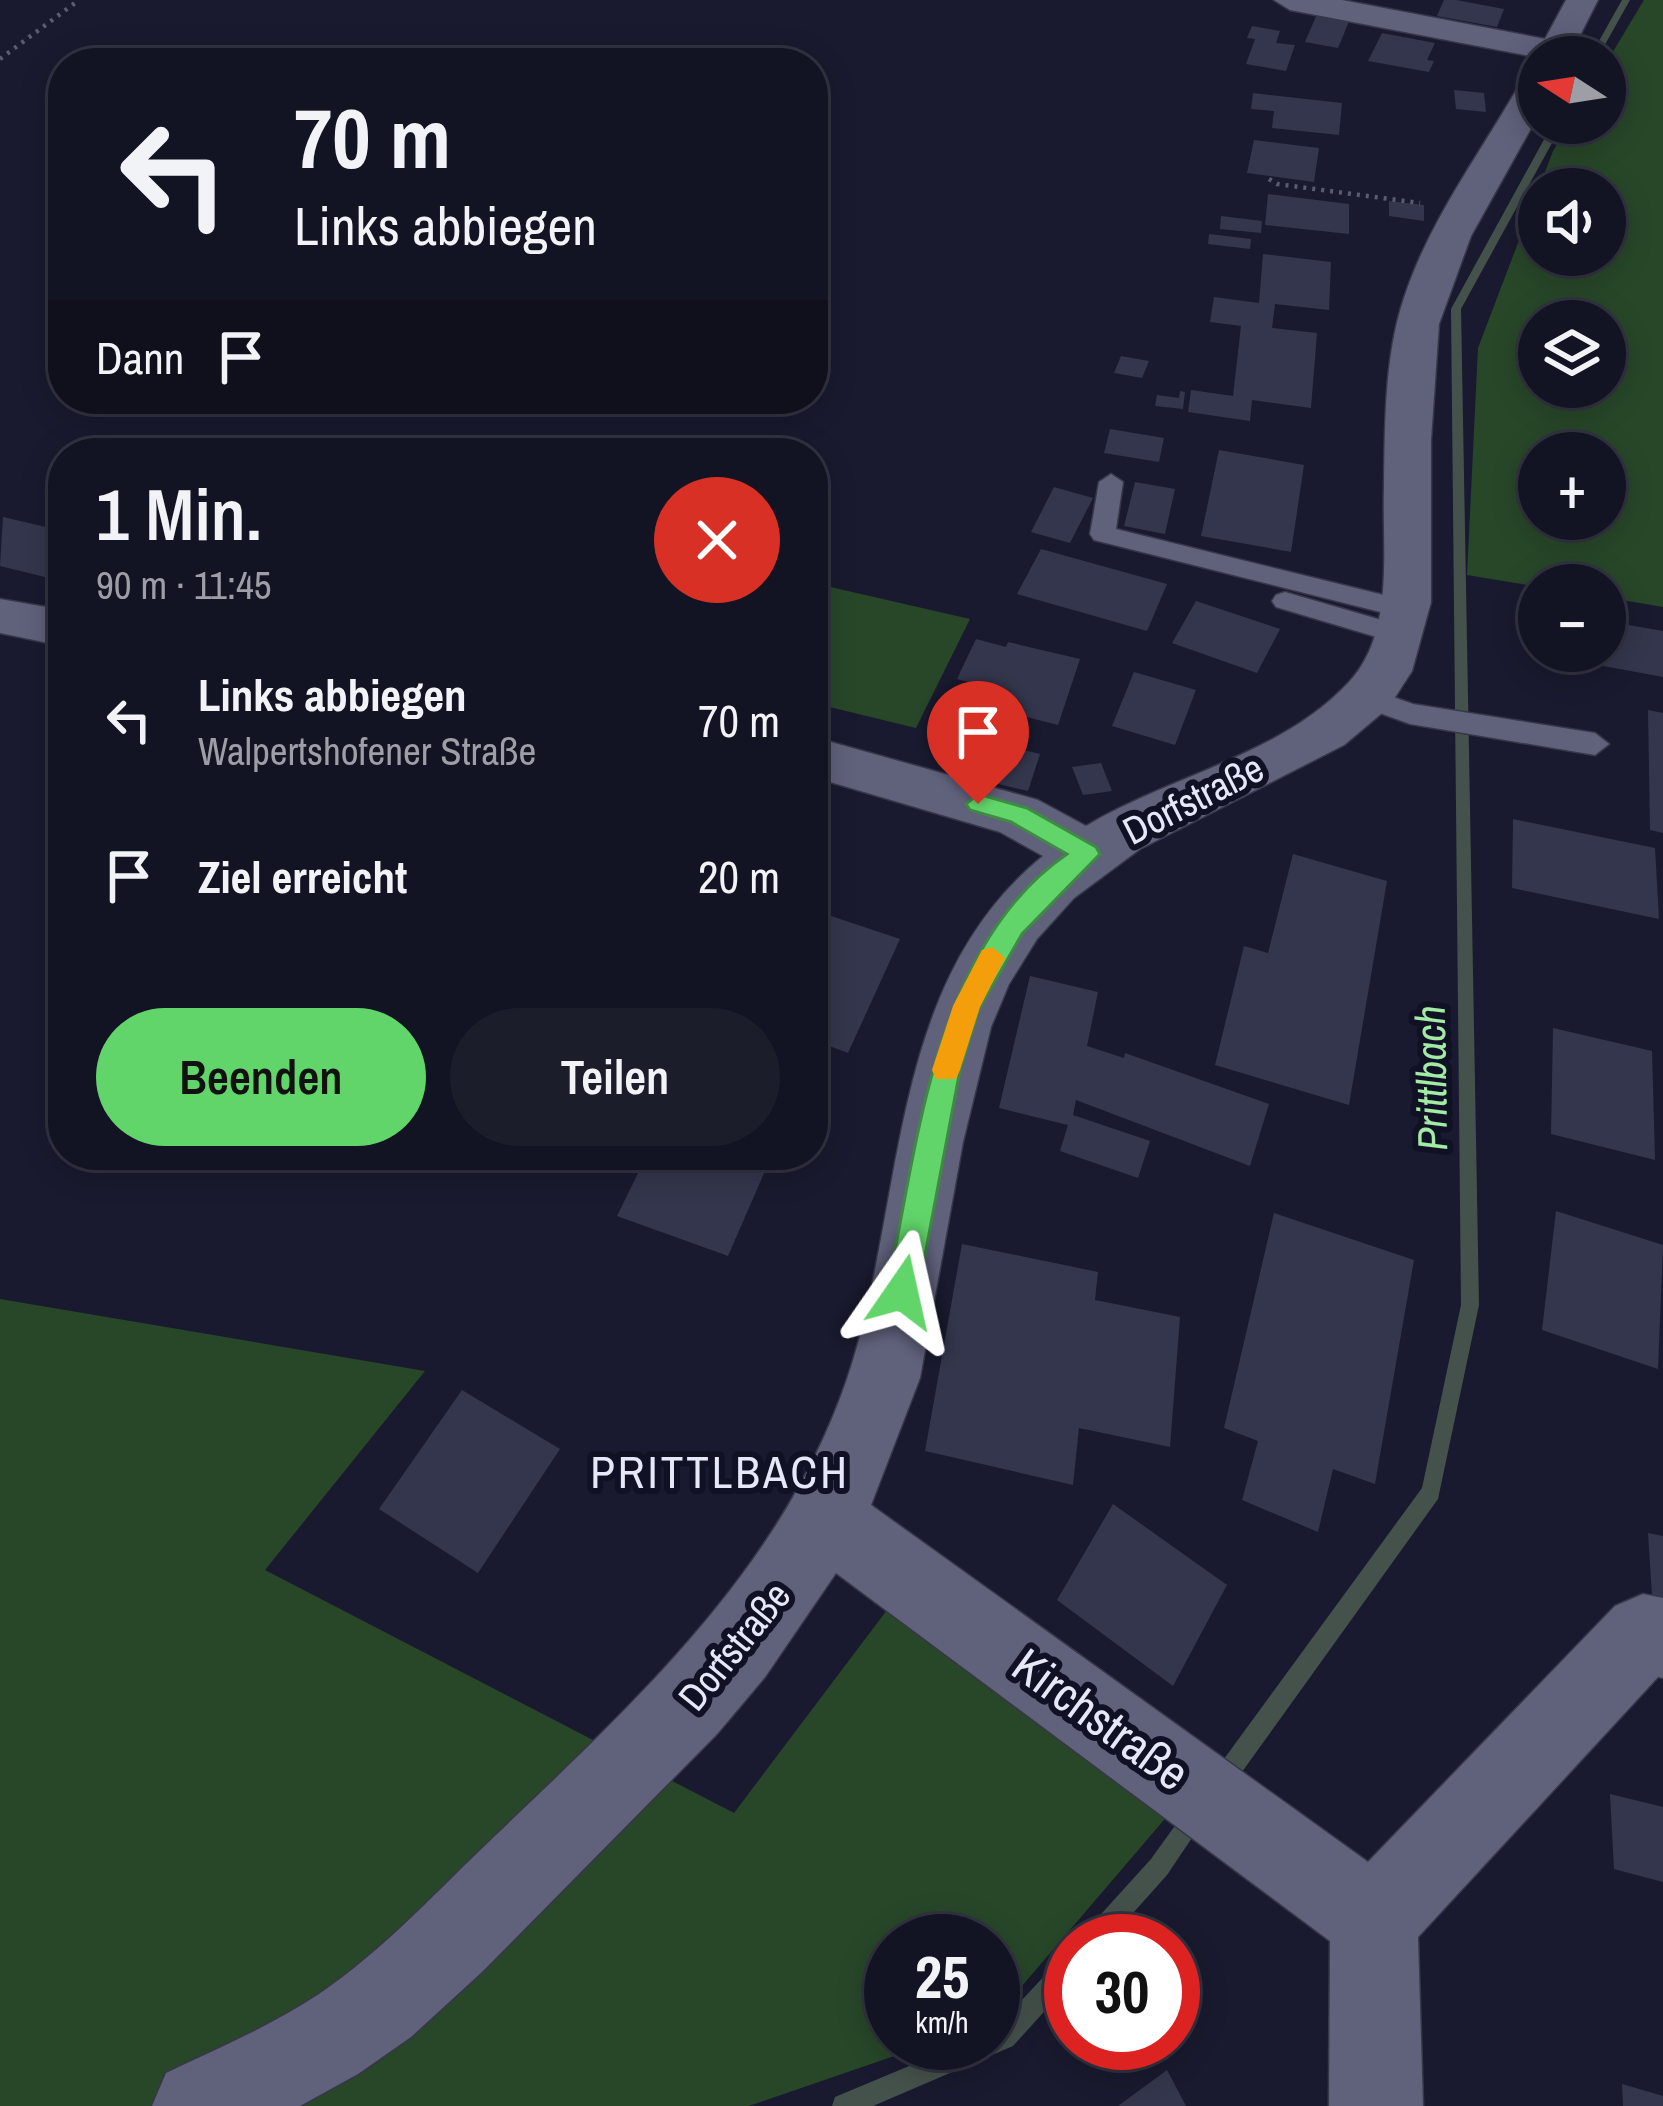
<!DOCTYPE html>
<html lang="de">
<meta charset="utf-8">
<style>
:root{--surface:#131423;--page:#1c1d2b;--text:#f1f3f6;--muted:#9d9ea6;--line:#323341;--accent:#61d46a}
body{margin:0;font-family:"Archivo Narrow",sans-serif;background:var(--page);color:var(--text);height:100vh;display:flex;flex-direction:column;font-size:45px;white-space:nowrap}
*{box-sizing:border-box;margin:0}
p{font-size:39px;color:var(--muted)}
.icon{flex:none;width:66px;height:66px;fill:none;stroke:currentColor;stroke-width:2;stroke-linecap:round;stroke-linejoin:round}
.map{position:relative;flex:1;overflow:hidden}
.drawer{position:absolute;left:48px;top:438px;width:780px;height:732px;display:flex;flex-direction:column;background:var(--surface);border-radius:48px;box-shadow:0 6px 30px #0003,0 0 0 3px var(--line)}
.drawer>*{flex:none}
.hud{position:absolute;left:48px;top:48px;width:780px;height:366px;border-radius:48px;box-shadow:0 6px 30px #0003,0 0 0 3px var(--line);background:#131423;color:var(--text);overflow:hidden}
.needle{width:78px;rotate:282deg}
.fabs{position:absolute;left:1518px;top:36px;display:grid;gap:24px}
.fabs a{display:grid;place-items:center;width:108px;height:108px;border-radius:50%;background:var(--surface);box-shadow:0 6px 30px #0003,0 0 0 3px var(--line);font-size:60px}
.speed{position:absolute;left:864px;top:1914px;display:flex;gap:24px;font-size:60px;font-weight:700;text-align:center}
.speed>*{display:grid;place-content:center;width:156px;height:156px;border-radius:50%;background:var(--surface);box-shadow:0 6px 30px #0003,0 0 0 3px var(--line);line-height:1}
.speed small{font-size:30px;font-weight:400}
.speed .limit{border:18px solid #d22;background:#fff;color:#111}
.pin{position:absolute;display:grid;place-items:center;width:102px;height:102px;color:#fff;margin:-123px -51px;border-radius:50% 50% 50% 0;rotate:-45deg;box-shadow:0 0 12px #0007}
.pin .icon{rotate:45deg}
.me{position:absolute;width:132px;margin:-66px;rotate:11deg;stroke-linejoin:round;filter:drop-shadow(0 0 9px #0008)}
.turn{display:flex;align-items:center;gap:42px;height:252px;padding:0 48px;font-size:54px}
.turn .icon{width:156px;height:156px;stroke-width:2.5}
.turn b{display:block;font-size:84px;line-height:102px}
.then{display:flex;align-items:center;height:114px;padding:0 48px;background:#0003;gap:24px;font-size:45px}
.round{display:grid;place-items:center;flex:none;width:126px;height:126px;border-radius:63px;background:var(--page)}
.summary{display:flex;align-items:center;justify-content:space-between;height:204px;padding:0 48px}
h1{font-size:72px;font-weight:600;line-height:90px}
.action{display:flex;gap:24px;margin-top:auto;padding:24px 48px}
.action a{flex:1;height:138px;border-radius:72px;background:var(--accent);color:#111;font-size:48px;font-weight:600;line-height:138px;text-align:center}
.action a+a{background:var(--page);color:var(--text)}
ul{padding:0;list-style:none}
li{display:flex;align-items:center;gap:36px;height:156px;padding:0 48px}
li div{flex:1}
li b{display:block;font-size:45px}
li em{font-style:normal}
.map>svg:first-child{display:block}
.green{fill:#284729;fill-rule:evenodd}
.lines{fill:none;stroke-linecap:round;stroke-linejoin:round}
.stream{fill:#45524b;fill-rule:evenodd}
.building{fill:#34364d}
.lane-casing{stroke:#363748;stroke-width:3}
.street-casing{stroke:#363748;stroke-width:3}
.path{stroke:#5b5c6f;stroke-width:4.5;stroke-dasharray:3 6;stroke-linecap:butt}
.lane{fill:#60617b;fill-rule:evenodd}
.street{fill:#60617b;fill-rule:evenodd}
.route{fill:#61d46a;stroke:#3f8a45;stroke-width:3}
.slow{fill:#f59e0b}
.labels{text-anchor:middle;stroke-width:12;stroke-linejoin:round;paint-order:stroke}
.street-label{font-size:39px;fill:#e6e7f7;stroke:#111125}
.water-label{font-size:42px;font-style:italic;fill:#a3eaa5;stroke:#111125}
.quarter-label{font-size:45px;letter-spacing:3px;fill:#e6e7f7;stroke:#111125}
.near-street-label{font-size:48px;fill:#e6e7f7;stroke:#111125}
</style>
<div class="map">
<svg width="1663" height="2106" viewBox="0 0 1663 2106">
<rect width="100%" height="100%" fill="#191a2f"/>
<g class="green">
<path d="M1644,0H1663V607L1605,597V585L1539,587L1467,575L1478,348L1553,151L1570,123H1605V65ZM1539,189H1605V255H1539ZM1539,321H1605V387H1539ZM1539,453H1605V519H1539Z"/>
<path d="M813,583L970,619L916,728L813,703Z"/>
<path d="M0,1299L425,1371L265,1570L734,1813L887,1610L1169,1814L993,2020V1941H891V2043H932L749,2106H0Z"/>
</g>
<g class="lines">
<g class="stream">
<path d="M1622,0H1630L1598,57H1590Z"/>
<path d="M1553,123H1563L1461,309L1479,1305L1438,1499L1229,1790L1221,1793L1213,1790L1210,1782L1213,1774L1422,1488L1461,1305L1451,309Z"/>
<path d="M1195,1806L1203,1809L1206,1817L1167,1875L1108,1941H1080L1084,1933L1151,1859L1187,1809Z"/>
<path d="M1071,1952V1982L1013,2046L873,2106H832L835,2097L964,2043H993V2031L1063,1956Z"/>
</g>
</g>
<g class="building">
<path d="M1444,0H1456L1504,9L1497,27L1437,16Z"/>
<path d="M1317,14L1350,19L1338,48L1305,42Z"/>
<path d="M1252,26L1280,31L1276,43L1295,45L1286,71L1246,64L1255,39L1247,38Z"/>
<path d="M1382,33L1435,43L1427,60L1434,61L1429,72L1368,61Z"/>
<path d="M1454,90L1484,93L1486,112L1456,109Z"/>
<path d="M1253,93L1342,103L1339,135L1272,128L1274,111L1251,109Z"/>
<path d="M1254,140L1319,148L1314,182L1247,173Z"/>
<path d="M1268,194L1349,204V234L1265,225Z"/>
<path d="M1389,201L1424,205V221L1389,216Z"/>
<path d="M1221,216L1262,221L1261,233L1220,229Z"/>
<path d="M1209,234L1251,239L1250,249L1208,244Z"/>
<path d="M1263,254L1331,262L1329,310L1275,304L1272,328L1317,333L1311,408L1252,400L1250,421L1188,412L1191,390L1233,396L1241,326L1210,322L1214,297L1259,303Z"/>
<path d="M1121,356L1149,361L1142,378L1114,373Z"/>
<path d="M1180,391L1185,392L1183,409L1155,406L1157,395L1179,398Z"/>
<path d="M1110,429L1164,438L1159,462L1104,453Z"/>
<path d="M1219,450L1304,465L1291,552L1201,536Z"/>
<path d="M1135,482L1175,489L1165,534L1124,526Z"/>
<path d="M1054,487L1093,498L1070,543L1031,532Z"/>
<path d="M3,517L63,531L61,581L0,566Z"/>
<path d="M1041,549L1167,584L1147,631L1017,594Z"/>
<path d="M1196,601L1280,629L1257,673L1172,643Z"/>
<path d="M1605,621L1663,631V677L1571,660V651H1605Z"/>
<path d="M976,639L1006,647L1008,642L1080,659L1058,725L983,706L991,688L957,679Z"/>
<path d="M1134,672L1196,690L1175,745L1112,726Z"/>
<path d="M1648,710L1663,713V833L1650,830Z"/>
<path d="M983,740L1040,754L1028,791L969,777Z"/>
<path d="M1101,763L1112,791L1083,795L1072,767Z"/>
<path d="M1513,819L1655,848L1659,919L1512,888Z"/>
<path d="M1293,854L1387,881L1349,1105L1215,1065L1244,946L1268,953Z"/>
<path d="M813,910L900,939L848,1053L813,1040Z"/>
<path d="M1030,976L1098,992L1087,1046L1124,1058L1125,1053L1269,1104L1250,1166L1076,1100L1073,1115L1150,1141L1138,1178L1060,1151L1068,1125L999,1108Z"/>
<path d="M1553,1028L1652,1051L1655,1160L1551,1134Z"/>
<path d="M647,1155H772L728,1256L617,1216Z"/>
<path d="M1556,1211L1663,1245L1658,1369L1542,1330Z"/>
<path d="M1274,1213L1414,1260L1375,1484L1333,1469L1318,1532L1242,1500L1258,1441L1224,1428Z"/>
<path d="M962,1244L1098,1272L1095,1300L1180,1317L1170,1447L1079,1428L1073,1485L925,1451Z"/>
<path d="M462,1390L560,1449L478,1573L379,1509Z"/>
<path d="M1113,1504L1227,1585L1173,1686L1057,1600Z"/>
<path d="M1648,1533L1663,1536V1614L1653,1611Z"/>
<path d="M1610,1794L1663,1807V1882L1614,1869Z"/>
<path d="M1167,2070L1186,2106H1118Z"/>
<path d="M1622,2084L1663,2096V2106H1623Z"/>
</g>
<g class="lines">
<defs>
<g id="lane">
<path d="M1111,474L1123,482L1116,529L1404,600L1417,609L1404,618L1094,540L1090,534L1099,482Z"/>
<path d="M1285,592L1409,628L1413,635L1400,644L1276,607L1272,601L1276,595Z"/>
<path d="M1365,687L1413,704L1595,733L1609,744L1595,755L1410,724L1355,704L1351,697L1355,690Z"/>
</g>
<g id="street">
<path d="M1274,0H1342L1545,39L1566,0H1598L1569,57H1539V63L1535,57L1290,10Z"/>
<path d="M1539,71V114L1471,236L1439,324L1431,440V602L1412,671L1388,708L1344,745L1140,849L1074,898L1037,939L1009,984L991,1027L963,1142L920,1378L871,1505L1368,1862L1615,1606L1643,1594L1663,1598V1678L1658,1677L1418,1937L1423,2106H1329L1330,1941L836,1573L765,1677L717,1734L483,1971L411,2037L358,2074L300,2106H152L166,2073C218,2048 271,2026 319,1994C384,1950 438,1890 495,1836C635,1702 781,1570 846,1382C907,1206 884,985 1043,856L1000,832L813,777V737L1038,800L1086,826C1169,776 1282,755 1349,682C1395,633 1382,551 1384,489C1385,427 1384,357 1404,298C1429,221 1481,152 1521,82L1527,75Z"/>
<path d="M0,599L63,610V646L0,633Z"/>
</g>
</defs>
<use href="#lane" class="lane-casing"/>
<use href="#street" class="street-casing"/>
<g class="path">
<path d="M0,59L79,0"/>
<path d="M1269,179L1277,184L1420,203"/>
</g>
<use href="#lane" class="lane"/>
<use href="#street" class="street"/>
</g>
<path class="route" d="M978,794L1027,808L1096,847L1100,854L1022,934L979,1009L960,1070L918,1292L913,1302L902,1306L892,1302L887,1292C917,1147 934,945 1067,854L1011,822L970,810L966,804Z"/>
<path class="slow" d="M992,947L1005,958L980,1007L960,1070L956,1079H936L932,1070L953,1006L982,950Z"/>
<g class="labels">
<g class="street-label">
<text transform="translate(1193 799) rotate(-27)" y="14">Dorfstraße</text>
<text transform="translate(734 1646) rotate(-51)" y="14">Dorfstraße</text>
</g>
<g class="water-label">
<text transform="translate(1431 1078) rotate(-91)" y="15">Prittlbach</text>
</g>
<g class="quarter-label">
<text x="720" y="1488">PRITTLBACH</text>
</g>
<g class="near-street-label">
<text transform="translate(1101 1719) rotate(36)" y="17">Kirchstraße</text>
</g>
</g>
</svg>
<div class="fabs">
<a><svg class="needle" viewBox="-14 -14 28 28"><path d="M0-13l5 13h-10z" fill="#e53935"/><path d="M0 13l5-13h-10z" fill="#9d9ea6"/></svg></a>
<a><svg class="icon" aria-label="sound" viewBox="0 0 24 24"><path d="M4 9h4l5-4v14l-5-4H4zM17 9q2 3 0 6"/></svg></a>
<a><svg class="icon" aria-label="layers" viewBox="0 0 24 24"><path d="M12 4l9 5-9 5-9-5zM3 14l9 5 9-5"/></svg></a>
<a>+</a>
<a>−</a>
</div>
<div class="speed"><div>25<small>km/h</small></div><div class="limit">30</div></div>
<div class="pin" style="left:978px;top:804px;background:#d93025"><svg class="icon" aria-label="arrive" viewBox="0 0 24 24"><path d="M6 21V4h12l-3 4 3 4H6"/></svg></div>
<svg class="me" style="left:902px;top:1292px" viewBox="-20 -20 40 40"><path d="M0-17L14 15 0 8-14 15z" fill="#61d46a" stroke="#fff" stroke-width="4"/></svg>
<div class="hud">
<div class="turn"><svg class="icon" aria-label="left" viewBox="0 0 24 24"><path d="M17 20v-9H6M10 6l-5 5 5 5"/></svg><div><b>70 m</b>Links abbiegen</div></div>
<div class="then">Dann<svg class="icon" aria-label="arrive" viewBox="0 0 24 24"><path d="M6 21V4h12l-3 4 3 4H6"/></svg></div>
</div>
<section class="drawer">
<div class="summary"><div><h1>1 Min.</h1><p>90 m · 11:45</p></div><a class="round" style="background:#d93025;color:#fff"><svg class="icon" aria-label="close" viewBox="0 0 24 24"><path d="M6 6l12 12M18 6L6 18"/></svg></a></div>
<ul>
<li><svg class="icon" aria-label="left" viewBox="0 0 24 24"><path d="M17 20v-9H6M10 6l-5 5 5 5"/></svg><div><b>Links abbiegen</b><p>Walpertshofener Straße</p></div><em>70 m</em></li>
<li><svg class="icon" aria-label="arrive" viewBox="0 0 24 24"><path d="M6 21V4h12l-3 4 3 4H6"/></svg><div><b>Ziel erreicht</b></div><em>20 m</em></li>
</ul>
<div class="action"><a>Beenden</a><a>Teilen</a></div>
</section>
</div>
